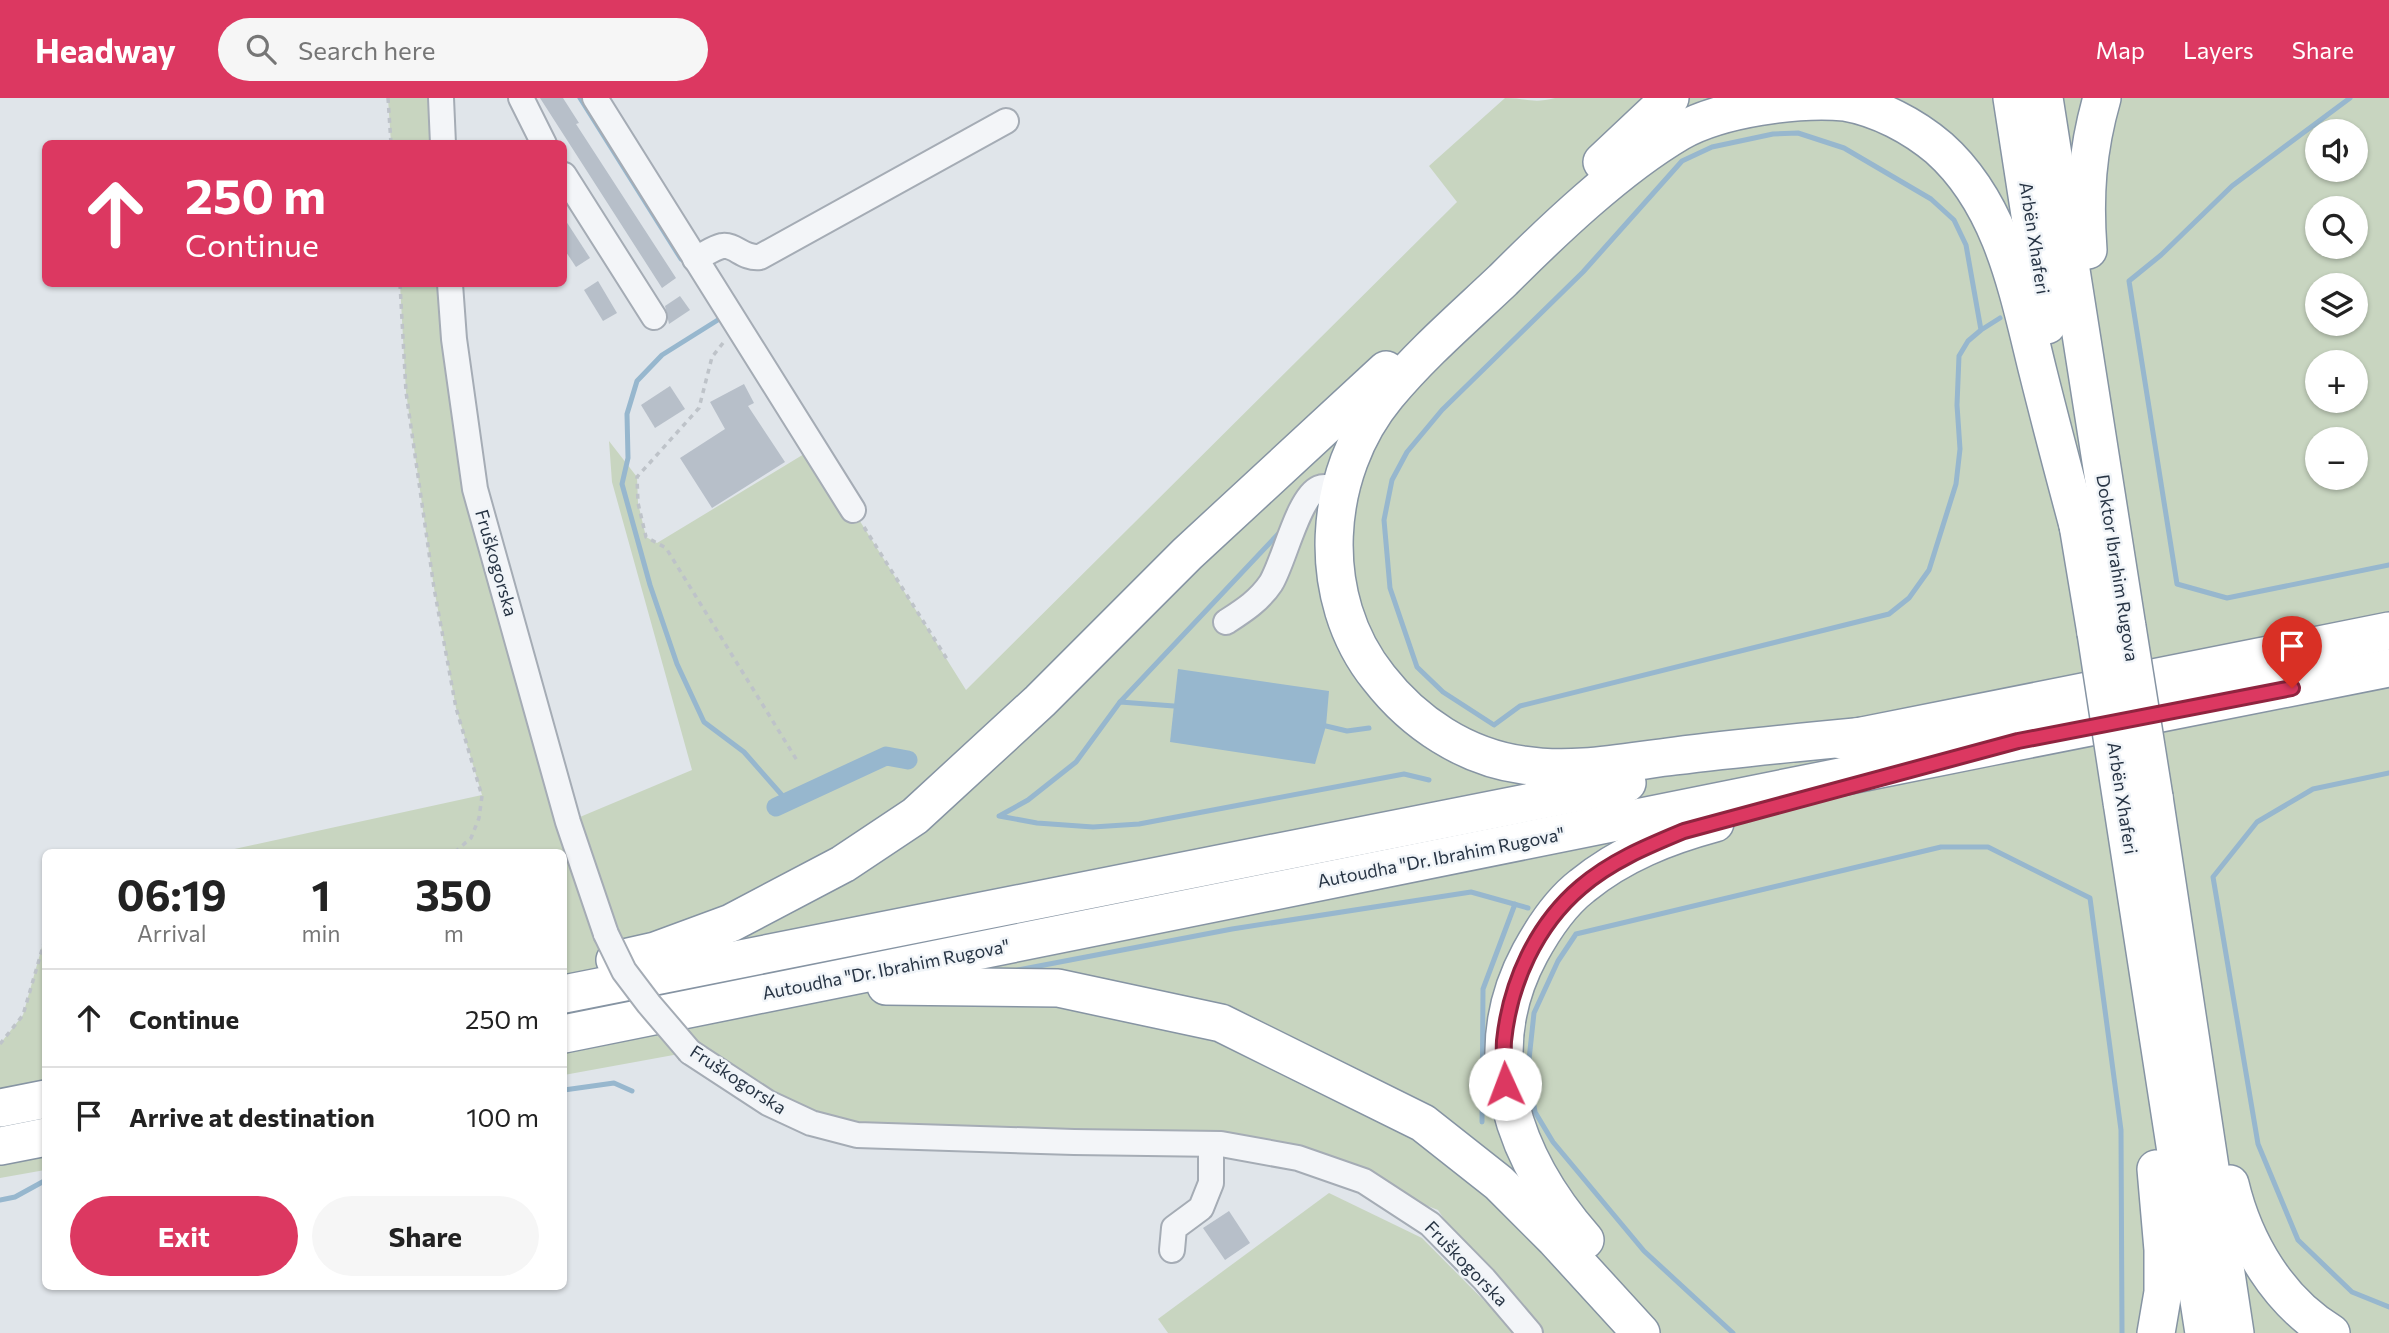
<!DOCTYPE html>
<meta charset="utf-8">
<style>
:root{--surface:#fff;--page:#f6f6f6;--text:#222;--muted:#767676;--line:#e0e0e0;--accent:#dc3861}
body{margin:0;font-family:Commissioner,sans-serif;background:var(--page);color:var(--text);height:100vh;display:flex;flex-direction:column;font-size:26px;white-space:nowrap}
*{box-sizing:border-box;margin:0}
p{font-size:23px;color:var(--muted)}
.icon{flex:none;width:38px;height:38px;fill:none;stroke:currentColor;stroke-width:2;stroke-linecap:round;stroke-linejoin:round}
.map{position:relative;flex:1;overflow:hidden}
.panel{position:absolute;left:42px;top:751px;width:525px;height:441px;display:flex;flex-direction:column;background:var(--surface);border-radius:10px;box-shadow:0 2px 5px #0004}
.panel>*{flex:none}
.top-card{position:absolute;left:42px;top:42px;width:525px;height:147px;border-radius:10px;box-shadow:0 2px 5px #0004;background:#dc3861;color:#fff;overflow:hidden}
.tools{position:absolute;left:2305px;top:21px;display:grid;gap:14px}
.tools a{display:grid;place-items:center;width:63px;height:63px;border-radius:50%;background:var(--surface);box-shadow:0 2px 5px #0004;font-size:35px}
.pin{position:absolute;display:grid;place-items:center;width:60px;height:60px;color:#fff;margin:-72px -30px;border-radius:50% 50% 50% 0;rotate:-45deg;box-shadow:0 0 7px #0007}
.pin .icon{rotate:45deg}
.me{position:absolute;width:77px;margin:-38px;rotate:358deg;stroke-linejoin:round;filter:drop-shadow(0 0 5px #0008)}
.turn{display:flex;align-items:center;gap:24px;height:147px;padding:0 28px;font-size:32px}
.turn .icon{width:91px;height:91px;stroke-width:2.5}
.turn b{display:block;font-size:49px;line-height:60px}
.eta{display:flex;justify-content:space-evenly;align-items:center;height:119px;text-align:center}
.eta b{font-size:42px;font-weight:700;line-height:49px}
.cta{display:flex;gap:14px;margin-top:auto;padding:14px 28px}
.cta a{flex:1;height:80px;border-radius:42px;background:var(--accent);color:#fff;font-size:28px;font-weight:700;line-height:80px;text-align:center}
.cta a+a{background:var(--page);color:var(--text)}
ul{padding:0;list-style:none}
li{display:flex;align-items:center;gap:21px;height:98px;padding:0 28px;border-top:2px solid var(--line)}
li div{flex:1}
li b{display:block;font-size:26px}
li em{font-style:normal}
header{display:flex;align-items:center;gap:42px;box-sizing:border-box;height:98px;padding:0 35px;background:var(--accent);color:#fff}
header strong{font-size:33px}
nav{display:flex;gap:38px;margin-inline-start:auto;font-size:24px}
.search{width:490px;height:63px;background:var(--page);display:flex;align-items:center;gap:18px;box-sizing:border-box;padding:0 24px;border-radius:38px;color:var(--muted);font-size:26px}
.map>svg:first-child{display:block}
.green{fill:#c8d5c0;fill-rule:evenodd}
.water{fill:#97b7ce}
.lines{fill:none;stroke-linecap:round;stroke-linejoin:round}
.stream{stroke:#97b7ce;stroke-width:5}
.canal{stroke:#97b7ce;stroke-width:19}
.building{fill:#b7bfc9}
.minor-casing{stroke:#a5acb5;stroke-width:28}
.highway-casing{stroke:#8694a3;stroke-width:40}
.path{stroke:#bec3c9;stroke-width:3.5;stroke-dasharray:5 5;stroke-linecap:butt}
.minor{stroke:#f3f5f8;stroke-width:24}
.highway{stroke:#fff;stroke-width:37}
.minor-bridge-casing{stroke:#a5acb5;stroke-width:28;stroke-linecap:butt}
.highway-bridge-casing{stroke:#8694a3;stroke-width:40;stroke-linecap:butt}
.minor-bridge{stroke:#f3f5f8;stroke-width:24}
.highway-bridge{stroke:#fff;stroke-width:37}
.route-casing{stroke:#8f243f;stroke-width:18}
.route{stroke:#dc3861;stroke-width:12}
.labels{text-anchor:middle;stroke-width:5;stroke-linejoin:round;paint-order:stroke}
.street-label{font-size:18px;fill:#273444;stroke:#f0f4f8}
</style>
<header>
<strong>Headway</strong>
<div class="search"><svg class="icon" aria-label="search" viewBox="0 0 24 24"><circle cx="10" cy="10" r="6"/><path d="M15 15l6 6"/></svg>Search here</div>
<nav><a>Map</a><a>Layers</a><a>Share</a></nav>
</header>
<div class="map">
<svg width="2389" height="1235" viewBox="0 0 2389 1235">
<rect width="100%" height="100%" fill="#e0e5ea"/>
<g class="green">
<path d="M388,0H441L443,45H391Z"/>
<path d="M1505,0C1526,0 1533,6 1555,0H2389V1235H1530L1484,1181L1438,1112L1364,1083L1299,1054L857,1037L690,954L564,977V754H221L482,697L456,610L434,490L406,294L400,186H450L475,391L568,724L692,672L612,384L609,343L637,379L638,405L646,439L657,445L814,350L966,592L1457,104L1429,68ZM2317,33H2356V72H2317ZM2317,110H2356V149H2317ZM2317,187H2356V226H2317ZM2317,264H2356V303H2317ZM2317,341H2356V380H2317Z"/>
<path d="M45,838V1072L0,1080V946L23,917Z"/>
<path d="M1329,1095L1422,1140L1516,1235H1168L1158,1221Z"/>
</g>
<path class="water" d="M1178,571L1329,593L1326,628L1315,666L1170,644Z"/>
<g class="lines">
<g class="stream">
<path d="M580,0L681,161"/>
<path d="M2350,0L2232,88L2161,157L2129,183L2177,486L2227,500L2389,467"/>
<path d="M718,216L721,220L662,257L637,283L627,316L628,360L622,386L650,487L677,566L704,624L744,654L788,704"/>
<path d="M1981,232L1966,147L1954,122L1931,101L1844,50L1798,35L1773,36L1712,49L1682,63L1583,174L1442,312L1407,354L1392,382L1384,422L1390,490L1417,569L1443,594L1494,627L1520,608L1889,516L1909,500L1929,472L1956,386L1960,351L1957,307L1959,258L1968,243L1981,232L2000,220"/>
<path d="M1120,604L1281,433"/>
<path d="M1326,628L1347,633L1369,630"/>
<path d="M2389,675L2313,691L2257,724L2213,779L2258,1046L2298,1142L2352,1194L2389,1209"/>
<path d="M1001,717L1028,702L1076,664L1120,604L1174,608"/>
<path d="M999,718L1037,725L1093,729L1139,726L1404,676L1429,682"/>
<path d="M1018,872L1232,831L1471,794L1528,810"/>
<path d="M564,992L614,985L632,993"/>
<path d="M1482,1024L1483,891L1515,806"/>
<path d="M0,1102L15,1099L46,1082"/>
<path d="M1733,1235L1644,1153L1553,1044L1535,1014L1528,971L1534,915L1558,863L1576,836L1941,749H1988L2090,800L2121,1032L2122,1235"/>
</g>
<path class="canal" d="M776,709L886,658L908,662"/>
</g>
<g class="building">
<path d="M540,0H563L579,25L576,26L676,180L662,190Z"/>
<path d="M564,120L590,160L576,169L564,151Z"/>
<path d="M598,183L617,215L603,223L584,192Z"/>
<path d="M680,198L690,212L669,226L665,208Z"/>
<path d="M744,286L754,305L748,308L785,364L712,410L680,360L725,331L710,304Z"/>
<path d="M670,288L685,311L655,330L641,307Z"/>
<path d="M1229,1113L1250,1145L1225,1162L1203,1130Z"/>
</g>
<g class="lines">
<defs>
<g id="minor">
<path d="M441,0L443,46"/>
<path d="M521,0L544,46"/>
<path d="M595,0L853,412"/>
<path d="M564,77L654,219"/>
<path d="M695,161C704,157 713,150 722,148C735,146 743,161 760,159L1006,23"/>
<path d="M450,186L454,241L475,391L568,724L606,836"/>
<path d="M1226,524C1243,513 1259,503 1271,485C1284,464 1298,399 1319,390C1326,387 1333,391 1340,393"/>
<path d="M690,954L768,1005L811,1025L857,1037L1074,1044L1221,1046L1298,1060L1364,1083L1430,1126L1484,1181L1530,1235"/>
<path d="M1172,1152L1174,1130L1201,1110L1211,1085V1048"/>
</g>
<g id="highway">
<path d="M2012,0L2047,227"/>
<path d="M2044,0L2127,529"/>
<path d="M1602,64L1670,0"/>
<path d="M2088,152C2084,98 2087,52 2102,0"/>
<path d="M2075,409L2096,535"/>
<path d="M1866,638C1802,644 1738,650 1675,658C1625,664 1574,675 1523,667C1465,659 1414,625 1379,580C1314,500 1322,375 1387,297C1422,255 1464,219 1503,182C1553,132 1618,70 1679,34C1721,10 1797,0 1845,4C1879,10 1913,28 1939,50C2003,107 2018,194 2038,274C2051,326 2065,379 2079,431"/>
<path d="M1842,642L2389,533"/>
<path d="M2154,699L2235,1235"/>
<path d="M2122,704L2204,1235"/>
<path d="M615,862L655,853L731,825L843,766L915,718L1040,603L1187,456L1386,272"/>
<path d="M886,888L1058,890L1221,925L1423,1025L1499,1085L1555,1141L1641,1235"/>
<path d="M564,896L1627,685"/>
<path d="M564,936L1989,649L2389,570"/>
<path d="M0,1010L46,1001"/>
<path d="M0,1048L46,1039"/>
<path d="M2156,1071L2163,1152V1194L2156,1235"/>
<path d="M2230,1086C2244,1145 2278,1203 2331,1235"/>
<path d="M1585,1142C1514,1061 1475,957 1530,855C1543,831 1560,805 1582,788C1621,756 1667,738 1715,725"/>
</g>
</defs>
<use href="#minor" class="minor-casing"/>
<use href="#highway" class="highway-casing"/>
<g class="path">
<path d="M388,0L391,46"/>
<path d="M400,186L406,294L434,490L456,610L482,698L479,720L471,740L455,754"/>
<path d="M723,245L712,259L699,310L637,379L638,405L646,439L666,450L798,664"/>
<path d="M864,429L947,561"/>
<path d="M0,946L23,917L46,838"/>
</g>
<use href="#minor" class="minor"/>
<use href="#highway" class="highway"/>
<defs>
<path id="minor-bridge" d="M606,836L624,873L649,906L690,954"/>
<g id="highway-bridge">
<path d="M2127,529L2154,699"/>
<path d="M2096,535L2122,704"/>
</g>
</defs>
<use href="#minor-bridge" class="minor-bridge-casing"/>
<use href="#highway-bridge" class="highway-bridge-casing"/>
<use href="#minor-bridge" class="minor-bridge"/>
<use href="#highway-bridge" class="highway-bridge"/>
</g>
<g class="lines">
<defs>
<path id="route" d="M1505,986C1505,972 1503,957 1504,943C1510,885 1536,827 1581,789C1611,763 1648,748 1684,733L2018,643L2292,590"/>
</defs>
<use href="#route" class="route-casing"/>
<use href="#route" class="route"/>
</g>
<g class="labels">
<g class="street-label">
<text transform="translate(2034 140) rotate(81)" y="6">Arbën Xhaferi</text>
<text transform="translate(496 465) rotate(74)" y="6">Fruškogorska</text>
<text transform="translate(2117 470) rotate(81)" y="6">Doktor Ibrahim Rugova</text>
<text transform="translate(2122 700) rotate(81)" y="6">Arbën Xhaferi</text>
<text transform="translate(1441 760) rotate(-11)" y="6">Autoudha "Dr. Ibrahim Rugova"</text>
<text transform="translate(886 872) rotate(-11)" y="6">Autoudha "Dr. Ibrahim Rugova"</text>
<text transform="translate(738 982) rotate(33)" y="6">Fruškogorska</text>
<text transform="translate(1466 1166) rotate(46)" y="6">Fruškogorska</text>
</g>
</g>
</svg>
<div class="tools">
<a><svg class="icon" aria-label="sound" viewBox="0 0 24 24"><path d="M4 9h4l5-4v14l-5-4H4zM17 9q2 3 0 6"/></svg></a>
<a><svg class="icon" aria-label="search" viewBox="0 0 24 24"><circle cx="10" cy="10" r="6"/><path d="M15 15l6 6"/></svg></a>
<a><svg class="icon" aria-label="layers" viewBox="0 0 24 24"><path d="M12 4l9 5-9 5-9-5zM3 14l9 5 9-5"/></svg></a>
<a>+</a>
<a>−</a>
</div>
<div class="pin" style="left:2292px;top:590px;background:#d93025"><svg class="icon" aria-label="arrive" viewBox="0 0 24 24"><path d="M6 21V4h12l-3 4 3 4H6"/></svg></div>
<svg class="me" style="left:1505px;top:986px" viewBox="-20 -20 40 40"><circle r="19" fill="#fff"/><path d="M0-13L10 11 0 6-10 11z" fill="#dc3861"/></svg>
<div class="top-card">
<div class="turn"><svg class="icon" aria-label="ahead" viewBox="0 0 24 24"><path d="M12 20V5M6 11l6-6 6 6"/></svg><div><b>250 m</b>Continue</div></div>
</div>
<section class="panel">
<div class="eta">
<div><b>06:19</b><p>Arrival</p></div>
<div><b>1</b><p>min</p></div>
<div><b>350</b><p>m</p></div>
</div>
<ul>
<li><svg class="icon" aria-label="ahead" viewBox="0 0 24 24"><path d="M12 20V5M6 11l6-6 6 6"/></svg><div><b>Continue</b></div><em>250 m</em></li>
<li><svg class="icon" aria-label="arrive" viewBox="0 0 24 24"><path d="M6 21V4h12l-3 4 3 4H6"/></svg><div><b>Arrive at destination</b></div><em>100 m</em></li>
</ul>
<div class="cta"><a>Exit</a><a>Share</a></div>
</section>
</div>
